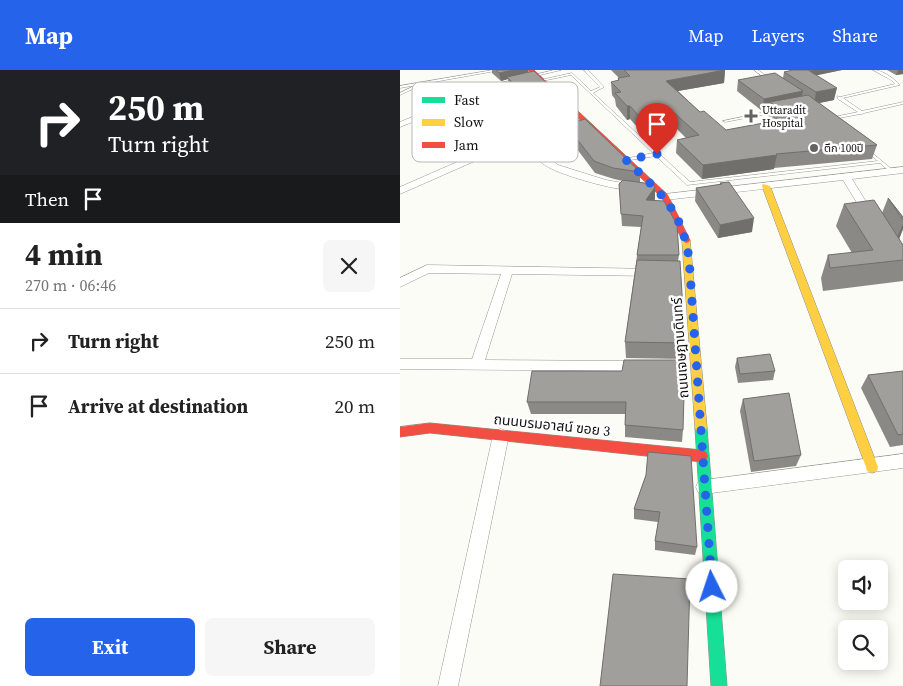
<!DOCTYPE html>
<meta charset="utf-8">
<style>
:root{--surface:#fff;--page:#f6f6f6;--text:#222;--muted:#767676;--line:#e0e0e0;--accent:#2563eb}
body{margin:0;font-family:"Source Serif 4","Noto Sans Thai",serif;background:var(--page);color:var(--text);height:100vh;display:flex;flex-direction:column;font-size:19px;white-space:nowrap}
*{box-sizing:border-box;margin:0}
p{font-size:16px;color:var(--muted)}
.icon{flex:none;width:28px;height:28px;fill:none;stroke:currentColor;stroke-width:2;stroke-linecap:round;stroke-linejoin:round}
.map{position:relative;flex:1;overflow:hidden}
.drawer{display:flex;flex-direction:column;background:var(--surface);width:400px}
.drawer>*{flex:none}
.hud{background:#202124;color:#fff;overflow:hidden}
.fabs{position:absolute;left:438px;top:490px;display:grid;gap:10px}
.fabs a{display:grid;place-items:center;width:50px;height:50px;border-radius:8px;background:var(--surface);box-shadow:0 2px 12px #0003;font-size:25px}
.pin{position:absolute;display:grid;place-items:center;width:42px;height:42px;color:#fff;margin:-51px -21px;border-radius:50% 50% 50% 0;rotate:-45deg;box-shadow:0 0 5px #0007}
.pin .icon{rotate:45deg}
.me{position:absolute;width:55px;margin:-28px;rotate:356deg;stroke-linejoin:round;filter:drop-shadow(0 0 4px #0008)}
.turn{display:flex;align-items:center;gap:18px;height:105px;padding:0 25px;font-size:22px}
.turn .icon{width:65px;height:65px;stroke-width:2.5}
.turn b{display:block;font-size:35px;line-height:42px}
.then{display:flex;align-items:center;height:48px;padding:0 25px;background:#0003;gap:10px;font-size:19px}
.round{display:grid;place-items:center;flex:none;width:52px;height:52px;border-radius:8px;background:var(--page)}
.summary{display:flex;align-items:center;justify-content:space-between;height:85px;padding:0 25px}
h1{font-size:30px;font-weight:700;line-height:38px}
.action{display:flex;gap:10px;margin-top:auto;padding:10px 25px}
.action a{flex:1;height:58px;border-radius:8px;background:var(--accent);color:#fff;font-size:20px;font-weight:700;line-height:58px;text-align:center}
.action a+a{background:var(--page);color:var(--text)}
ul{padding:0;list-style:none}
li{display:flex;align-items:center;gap:15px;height:65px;padding:0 25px;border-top:1px solid var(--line)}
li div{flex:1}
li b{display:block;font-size:19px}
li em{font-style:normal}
header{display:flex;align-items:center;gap:30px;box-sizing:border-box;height:70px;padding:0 25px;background:var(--accent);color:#fff}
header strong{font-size:24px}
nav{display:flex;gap:28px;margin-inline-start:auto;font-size:18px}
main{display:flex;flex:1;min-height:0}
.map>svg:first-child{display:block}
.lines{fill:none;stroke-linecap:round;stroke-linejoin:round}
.lane-casing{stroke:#969694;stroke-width:1}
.street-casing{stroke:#969694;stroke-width:1}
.fast-casing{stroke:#8d8d8a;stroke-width:1}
.slow-casing{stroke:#8d8d8a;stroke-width:1}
.jam-casing{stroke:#8d8d8a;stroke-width:1}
.lane{fill:#fffffe;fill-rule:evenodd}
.street{fill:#fffffe;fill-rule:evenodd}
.fast{fill:#16e098;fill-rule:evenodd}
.slow{fill:#ffcf43;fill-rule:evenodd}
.jam{fill:#f24e42;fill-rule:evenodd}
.wall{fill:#8a8985}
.shaded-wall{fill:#706f6c}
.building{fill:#a09f9b;stroke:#706f6c}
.route{stroke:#2563eb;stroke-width:9;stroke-dasharray:0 16.2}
.poi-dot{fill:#636360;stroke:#fff;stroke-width:2}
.labels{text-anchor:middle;stroke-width:5;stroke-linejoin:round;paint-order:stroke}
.far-poi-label{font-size:11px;fill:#101010;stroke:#fff;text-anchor:start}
.street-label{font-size:14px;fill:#101010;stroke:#fff}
.key{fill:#fff;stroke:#b7b7b7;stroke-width:1}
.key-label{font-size:14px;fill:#101010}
</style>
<header>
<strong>Map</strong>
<nav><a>Map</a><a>Layers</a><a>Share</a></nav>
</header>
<main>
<section class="drawer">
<div class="hud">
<div class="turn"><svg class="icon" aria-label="right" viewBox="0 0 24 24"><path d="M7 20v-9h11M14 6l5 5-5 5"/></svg><div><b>250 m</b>Turn right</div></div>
<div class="then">Then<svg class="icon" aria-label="arrive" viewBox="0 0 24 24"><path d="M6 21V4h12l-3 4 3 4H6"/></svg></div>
</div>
<div class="summary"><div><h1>4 min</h1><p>270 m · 06:46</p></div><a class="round"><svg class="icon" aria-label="close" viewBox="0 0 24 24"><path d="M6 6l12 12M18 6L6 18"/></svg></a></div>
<ul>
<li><svg class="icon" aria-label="right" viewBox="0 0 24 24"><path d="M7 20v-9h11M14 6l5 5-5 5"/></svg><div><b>Turn right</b></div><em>250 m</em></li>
<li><svg class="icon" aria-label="arrive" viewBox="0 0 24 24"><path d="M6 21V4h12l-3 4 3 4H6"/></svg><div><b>Arrive at destination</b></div><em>20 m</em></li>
</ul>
<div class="action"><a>Exit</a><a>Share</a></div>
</section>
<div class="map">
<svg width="503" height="616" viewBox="0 0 503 616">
<rect width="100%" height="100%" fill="#fcfcf6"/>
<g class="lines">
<defs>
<g id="lane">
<path d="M93,0H101L0,18V16Z"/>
<path d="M154,0H161L136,6L134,5Z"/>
<path d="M184,0H188L204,17L193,23L290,112L478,91L464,80V79L466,78L494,101L490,102L480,93L287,115L256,86L224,91V89L253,83L171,5L142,11L140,10L172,3L191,21L200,17Z"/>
<path d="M354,0H358L372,10L369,11Z"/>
<path d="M473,0C483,0 493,8 500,15L443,28L462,41L503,32V34L464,43L462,44H460L429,50V48L458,42L438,29L437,26L440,27L495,14L491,10Z"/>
<path d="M14,16L17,17L0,25V23Z"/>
<path d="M109,27H111L141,64L128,76L124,75L137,64L109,29Z"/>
<path d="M376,40L378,41L377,42L325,52L323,51Z"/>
</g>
<g id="street">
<path d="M125,8L129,10L128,12L107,16L108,20L66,31L0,57V52L60,27L101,17L100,13Z"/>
<path d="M182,56L189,58L133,76L158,95L206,110L239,116V120C223,123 168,107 152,99C133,90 134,79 109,76L0,124V117L105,71L126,72Z"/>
<path d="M503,97V103L452,109L475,146L470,149L465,146L443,110L265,130L260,127L265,124Z"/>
<path d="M27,195L258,199L260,202L258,205L254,206L112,204L85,290L240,291L245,292L247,296L245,300L240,301L0,299V289H72L101,204L29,203L0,217V208Z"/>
<path d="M101,359L106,361L109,365L58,616H38L93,365L96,361Z"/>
<path d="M503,384V398L304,424L298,422L296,417L298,412L304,410Z"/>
</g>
<path id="fast" d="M301,353L305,354L307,358L327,616H311L295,358L297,354Z"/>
<g id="slow">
<path d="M363,114L370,116L478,397L477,401L472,403L467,401L466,397L362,116Z"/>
<path d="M286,167L290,170L307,358L305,362L301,363L297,362L295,358L282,170Z"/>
</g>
<g id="jam">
<path d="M128,0H134L268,125L290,170L289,172L286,173L282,170L262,128Z"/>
<path d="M30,353L302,380L306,382L308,386L306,390L302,392L30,363L0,367V357Z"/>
</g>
</defs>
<use href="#lane" class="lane-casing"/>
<use href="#street" class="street-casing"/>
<use href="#fast" class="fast-casing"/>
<use href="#slow" class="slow-casing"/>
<use href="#jam" class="jam-casing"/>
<use href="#lane" class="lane"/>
<use href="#street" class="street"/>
<use href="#fast" class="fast"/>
<use href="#slow" class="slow"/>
<use href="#jam" class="jam"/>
</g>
<g class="wall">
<path d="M92,0H128V2L179,51L240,102V112L255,129L254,130L279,185L278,191L285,273L284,289L226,288L225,272L241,157L222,156L219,114L223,111L214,109L195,103L168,67L167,58L153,62L109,17L108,9L101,11L92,3Z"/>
<path d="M211,0H325L324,13L278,21L300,42L326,60L374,51L368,46L369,40L362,41L337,21L338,10L383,8L384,2L393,0H442L416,5L434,30L419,33L477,75L472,89L374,98V99L302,109L276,83L277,70L286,68L272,54L241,61L230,49L227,50L216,36L215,29L212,25L211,12L218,11V8H219Z"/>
<path d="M487,0H503V4L496,5Z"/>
<path d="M320,113L352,162L318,168L295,131L296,118L320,115Z"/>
<path d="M488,128L503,147V159L499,169L503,175V211L423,221L421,208L428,185L452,183L436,156L444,134L482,143Z"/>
<path d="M337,288L375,301L373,310L338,313L335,297Z"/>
<path d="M222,301L283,360L282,372L225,367V344H131L127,332Z"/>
<path d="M503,301V375L490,377L461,318L468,305Z"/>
<path d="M343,329L401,385L396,396L351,402L340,341Z"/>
<path d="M246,405L297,477L295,485L255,480V471L258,452L234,449V439Z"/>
</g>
<g class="shaded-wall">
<path d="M114,0H128L129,5L107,7L108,9L101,11L99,3Z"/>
<path d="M325,0L324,13L266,23V11Z"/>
<path d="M411,0H442L409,7Z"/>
<path d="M498,0H503V4L496,5Z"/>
<path d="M437,18L434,30L414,34L416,22Z"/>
<path d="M403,21L400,33L370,32L369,40L362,41L364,29Z"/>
<path d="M227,36H230V49L227,50Z"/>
<path d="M272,41V54L241,61L240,47Z"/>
<path d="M178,43L179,54L166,55L167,58L153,62L151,51Z"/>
<path d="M377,85L374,99L302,109L303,95Z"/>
<path d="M255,117V129L246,141V130Z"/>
<path d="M354,148L352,162L318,168L320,155Z"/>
<path d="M503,154V159L497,174H494Z"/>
</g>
<g class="building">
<path d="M96,0H114L99,3Z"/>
<path d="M224,0H325L266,11L300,42L304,41L326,60L390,48L370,32L408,25L477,75L376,84L377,85L303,95L277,70L299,65L272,41L240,47L230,36H227L215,23L221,22L211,12L219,10L218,8L230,6Z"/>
<path d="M393,0H408L437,18L416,22L384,2Z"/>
<path d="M134,1L178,43L151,51L107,7Z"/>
<path d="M375,3L403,21L364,29L338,10Z"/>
<path d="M185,49L240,102L213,98L194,91L166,55Z"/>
<path d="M223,110L252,114L255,117L246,130L264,131L277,155L279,185H237L243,146L221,144L219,114Z"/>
<path d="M329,112L354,148L320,155L296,118L322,114L320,113Z"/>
<path d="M488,128L503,147V150Z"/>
<path d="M474,130L503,175V190L430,198L428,185L473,180L444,134Z"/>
<path d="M237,190L280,191L285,273L225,272Z"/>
<path d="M370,284L375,301L340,304L337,288Z"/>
<path d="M224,290H285L283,360L225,355L226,332H127L132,301H222Z"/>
<path d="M503,301V364L498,365L468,305Z"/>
<path d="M389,323L401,385L354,391L343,329Z"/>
<path d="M248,382L291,386L297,477L255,471L260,442L234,439L246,405Z"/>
<path d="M213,504L290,509L287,616H200Z"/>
</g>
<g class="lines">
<path class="route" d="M257,84L226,90C261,124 281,138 289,188L312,517"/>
</g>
<g class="poi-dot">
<path d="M348.5 38.5h5v5h5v5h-5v5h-5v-5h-5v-5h5z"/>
<circle cx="414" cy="78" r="5"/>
</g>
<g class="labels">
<g class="far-poi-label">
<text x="362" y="44">Uttaradit<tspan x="362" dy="13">Hospital</tspan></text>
<text x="424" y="82">ตึก 100ปี</text>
</g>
<g class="street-label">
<text transform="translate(280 278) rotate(-94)" y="5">ถนนเจษฎาบดินทร์</text>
<text transform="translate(152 355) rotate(6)" y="5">ถนนบรมอาสน์ ฃอย 3</text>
</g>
</g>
<rect x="12" y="12" width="166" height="80" rx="8" class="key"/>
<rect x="22" y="27" width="23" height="6" fill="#16e098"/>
<rect x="22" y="49" width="23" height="7" fill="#ffcf43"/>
<rect x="22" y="72" width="23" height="6" fill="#f24e42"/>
<g class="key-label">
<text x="54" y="35">Fast</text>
<text x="54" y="57">Slow</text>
<text x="54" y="80">Jam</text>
</g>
</svg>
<div class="fabs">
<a><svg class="icon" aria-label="sound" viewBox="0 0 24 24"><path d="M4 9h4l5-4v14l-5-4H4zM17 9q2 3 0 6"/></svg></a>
<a><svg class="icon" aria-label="search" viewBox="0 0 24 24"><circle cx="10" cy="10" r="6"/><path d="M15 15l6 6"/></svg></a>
</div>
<div class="pin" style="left:257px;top:84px;background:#d93025"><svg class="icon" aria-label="arrive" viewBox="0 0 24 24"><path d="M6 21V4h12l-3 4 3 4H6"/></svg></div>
<svg class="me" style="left:312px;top:517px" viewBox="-20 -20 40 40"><circle r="19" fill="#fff"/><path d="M0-13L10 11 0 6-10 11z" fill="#2563eb"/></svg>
</div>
</main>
